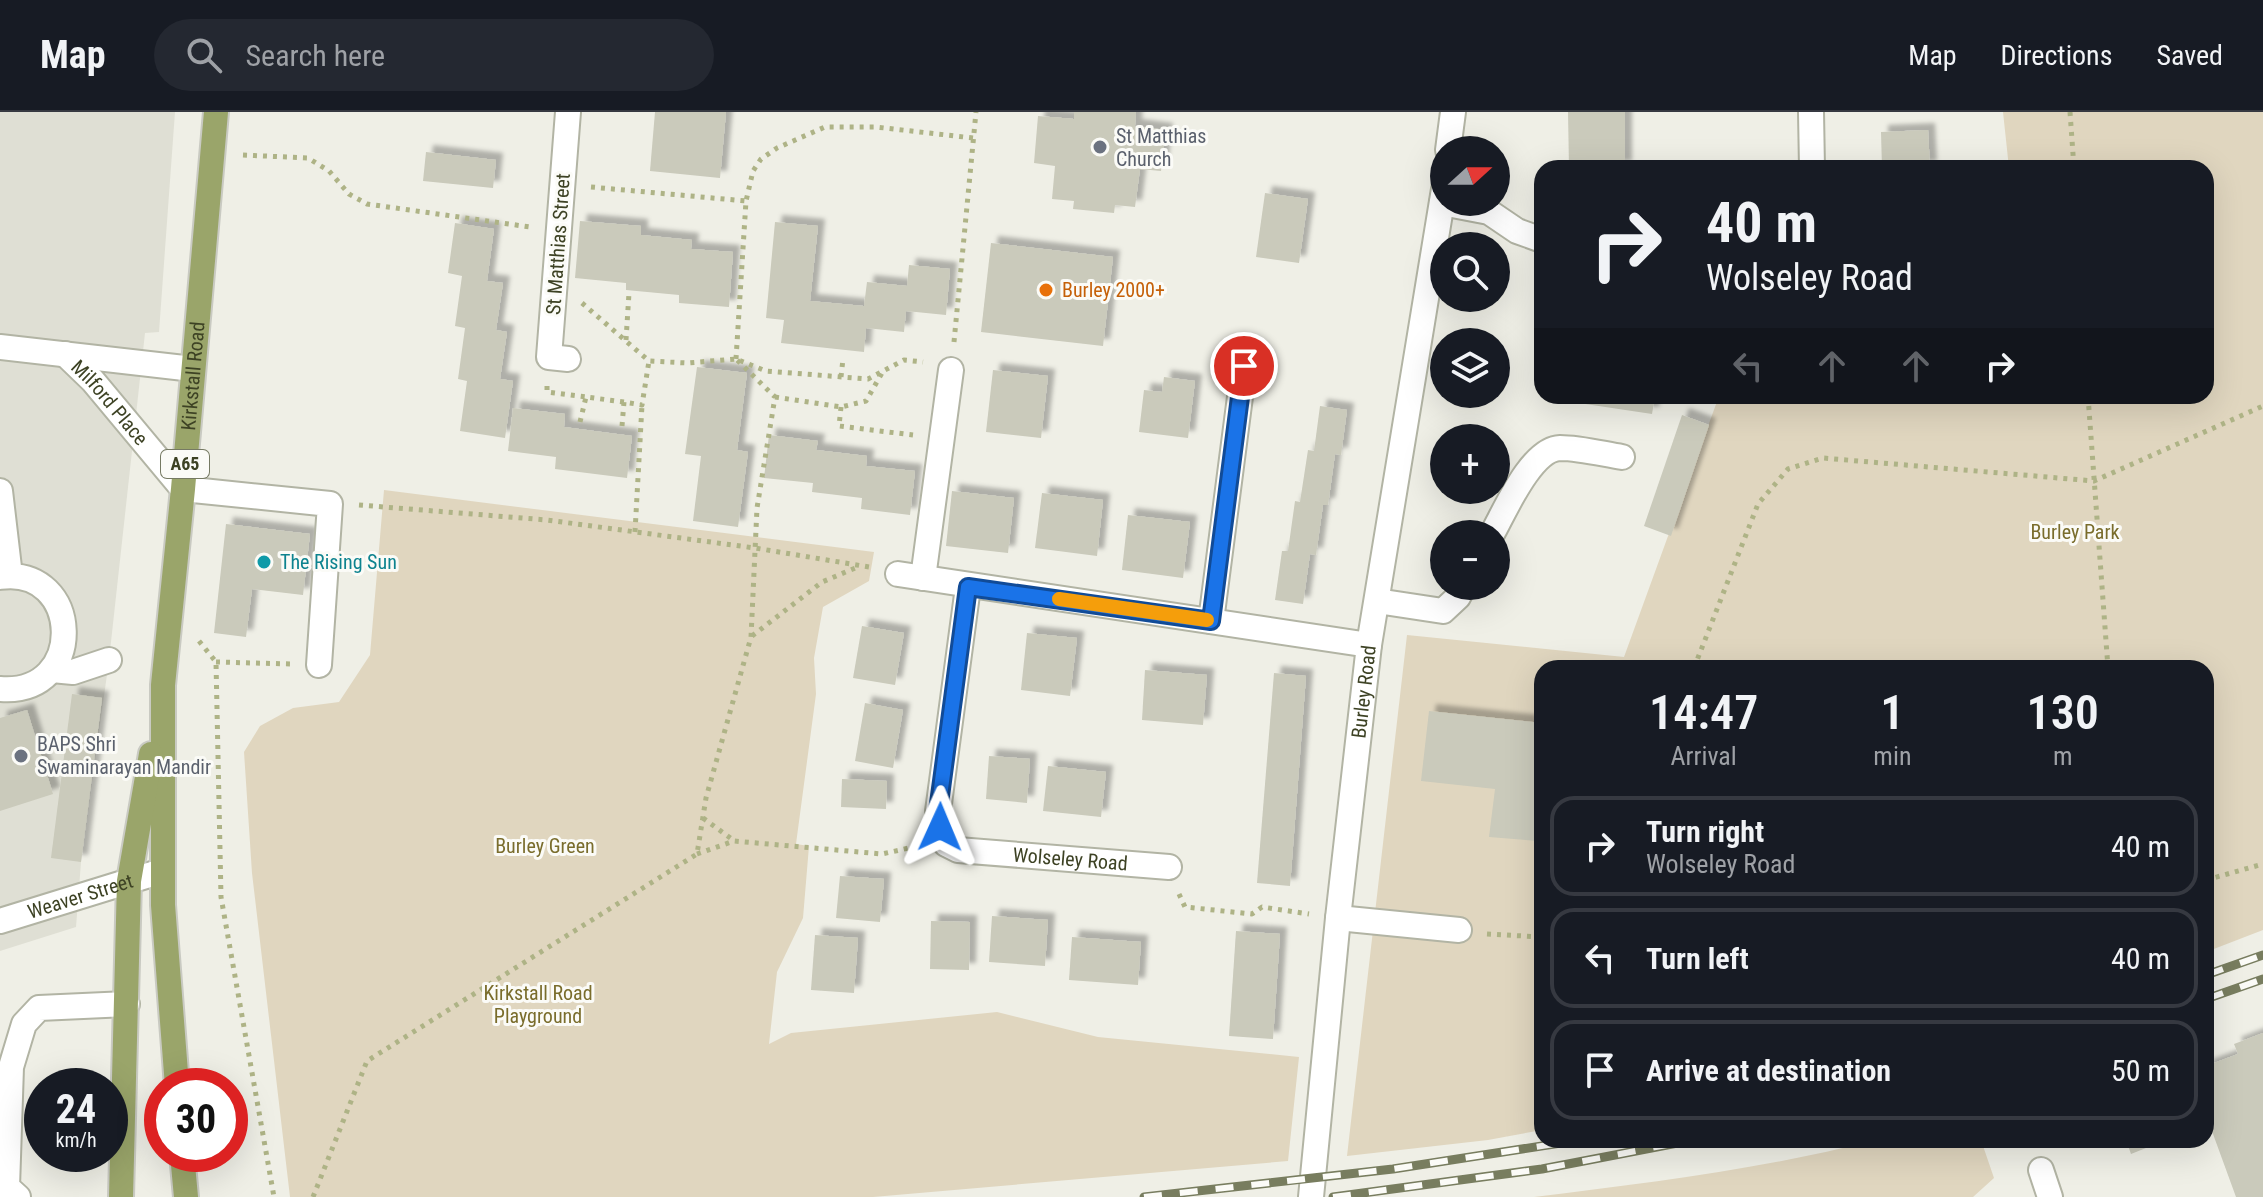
<!DOCTYPE html>
<meta charset="utf-8">
<style>
:root{--surface:#171b24;--page:#242831;--text:#f1f3f6;--muted:#9ea1a6;--line:#363941}
body{margin:0;font-family:"Roboto Condensed",sans-serif;background:var(--page);color:var(--text);height:100vh;display:flex;flex-direction:column;font-size:30px;white-space:nowrap}
*{box-sizing:border-box;margin:0}
p{font-size:26px;color:var(--muted)}
.icon{flex:none;width:44px;height:44px;fill:none;stroke:currentColor;stroke-width:2;stroke-linecap:round;stroke-linejoin:round}
.map{position:relative;flex:1;overflow:hidden}
.details{position:absolute;left:1534px;top:548px;width:680px;height:488px;display:flex;flex-direction:column;background:var(--surface);border-radius:24px;box-shadow:0 8px 32px #0002}
.details>*{flex:none}
.top-card{position:absolute;left:1534px;top:48px;width:680px;height:244px;border-radius:24px;box-shadow:0 8px 32px #0002;background:#171b24;color:var(--text);overflow:hidden}
.needle{width:52px;rotate:69deg}
.fabs{position:absolute;left:1430px;top:24px;display:grid;gap:16px}
.fabs a{display:grid;place-items:center;width:80px;height:80px;border-radius:50%;background:var(--surface);box-shadow:0 8px 32px #0002;font-size:40px}
.speed{position:absolute;left:24px;top:956px;display:flex;gap:16px;font-size:40px;font-weight:700;text-align:center}
.speed>*{display:grid;place-content:center;width:104px;height:104px;border-radius:50%;background:var(--surface);box-shadow:0 8px 32px #0002;line-height:1}
.speed small{font-size:20px;font-weight:400}
.speed .limit{border:12px solid #d22;background:#fff;color:#111}
.pin{position:absolute;display:grid;place-items:center;width:68px;height:68px;color:#fff;margin:-34px;border:4px solid #fff;border-radius:50%;box-shadow:0 2px 8px #0007}
.me{position:absolute;width:88px;margin:-44px;rotate:1deg;stroke-linejoin:round;filter:drop-shadow(0 0 6px #0008)}
.turn{display:flex;align-items:center;gap:28px;height:168px;padding:0 40px;font-size:36px}
.turn .icon{width:104px;height:104px;stroke-width:2.5}
.turn b{display:block;font-size:56px;line-height:68px}
.lanes{display:flex;align-items:center;height:76px;padding:0 40px;background:#0003;justify-content:center;gap:40px;direction:ltr}
.lanes .off{opacity:.35}
.eta{display:flex;justify-content:space-evenly;align-items:center;height:136px;text-align:center}
.eta b{font-size:48px;font-weight:600;line-height:56px}
ul{padding:0;list-style:none}
li{display:flex;align-items:center;gap:24px;height:100px;margin:0 16px 12px;padding:0 24px;border:4px solid var(--line);border-radius:24px}
li div{flex:1}
li b{display:block;font-size:30px}
li em{font-style:normal}
header{display:flex;align-items:center;gap:48px;box-sizing:border-box;height:112px;padding:0 40px;background:var(--surface);border-bottom:2px solid var(--line)}
header strong{font-size:38px}
nav{display:flex;gap:44px;margin-inline-start:auto;font-size:28px}
.search{width:560px;height:72px;background:var(--page);display:flex;align-items:center;gap:20px;box-sizing:border-box;padding:0 28px;border-radius:44px;color:var(--muted);font-size:30px}
.map>svg:first-child{display:block}
.built{fill:#dfdfd4}
.green{fill:#e0d6bf}
.building{fill:#cacabb;filter:url(#shadow)}
.lines{fill:none;stroke-linecap:round;stroke-linejoin:round}
.minor-casing{stroke:#b2b4a4;stroke-width:28}
.major-casing{stroke:#c9cac2;stroke-width:28}
.path{stroke:#aeb386;stroke-width:5;stroke-dasharray:4 6;stroke-linecap:butt}
.minor{stroke:#fff;stroke-width:24}
.major{stroke:#9aa56a;stroke-width:24}
.rail-casing{stroke:#787d5f;stroke-width:9}
.rail{stroke:#fbfbf7;stroke-width:6;stroke-dasharray:18;stroke-linecap:butt}
.route-casing{stroke:#114b97;stroke-width:20}
.route{stroke:#1a73e8;stroke-width:14}
.slow{stroke:#f59e0b;stroke-width:14}
.worship-dot{fill:#6b7280;stroke:#fbfbf7;stroke-width:3}
.food-dot{fill:#e8710a;stroke:#fbfbf7;stroke-width:3}
.culture-dot{fill:#0f9aa8;stroke:#fbfbf7;stroke-width:3}
.labels{text-anchor:middle;stroke-width:6;stroke-linejoin:round;paint-order:stroke}
.shield{fill:#fbfbf7;stroke:#767a63;stroke-width:2}
.shield-label{font-size:18px;font-weight:bold;fill:#3d4224}
.worship-label{font-size:20px;fill:#5b616d;stroke:#fbfbf7;text-anchor:start}
.street-label{font-size:20px;fill:#3d4224;stroke:#fbfbf7}
.food-label{font-size:20px;fill:#c56008;stroke:#fbfbf7;text-anchor:start}
.park-label{font-size:20px;fill:#7a6d2c;stroke:#fbfbf7}
.culture-label{font-size:20px;fill:#0d838f;stroke:#fbfbf7;text-anchor:start}
</style>
<header>
<strong>Map</strong>
<div class="search"><svg class="icon" aria-label="search" viewBox="0 0 24 24"><circle cx="10" cy="10" r="6"/><path d="M15 15l6 6"/></svg>Search here</div>
<nav><a>Map</a><a>Directions</a><a>Saved</a></nav>
</header>
<div class="map">
<svg width="2263" height="1085" viewBox="0 0 2263 1085">
<defs>
<filter id="shadow"><feDropShadow dx="7" dy="-7" stdDeviation="2" flood-color="#0004"/></filter>
</defs>
<rect width="100%" height="100%" fill="#efefe6"/>
<path class="built" d="M0,0H175L159,220L145,221L109,548L81,750L76,815L0,839Z"/>
<g class="green">
<path d="M2003,0H2263V818L2206,840V556H1542V1018L1488,1028L1347,1044L1407,523L1624,545L1719,284H2206V56H2009Z"/>
<path d="M384,378L874,440L869,469L823,495L814,546L816,582L796,732L809,734L803,806L777,860L769,932L791,921L997,900L1098,925L1299,945L1288,1049L873,1085H290L252,761L244,640L260,614L293,596L339,590L370,543Z"/>
<path d="M1875,1028H1981L1994,1066L1973,1085H1534C1648,1071 1764,1057 1875,1028Z"/>
</g>
<g class="building">
<path d="M655,0H726L720,66L650,59Z"/>
<path d="M1074,0H1136L1135,14L1166,18L1161,59L1140,57L1135,95L1115,93L1114,101L1073,97L1074,89L1052,87L1055,54L1034,51L1038,4L1074,7Z"/>
<path d="M1568,0H1625V56H1569Z"/>
<path d="M1928,18L1930,56H1882L1881,20Z"/>
<path d="M426,40L496,48L493,76L423,69Z"/>
<path d="M1265,81L1308,87L1299,151L1256,145Z"/>
<path d="M580,109L641,114V123L692,128L691,137L733,140L729,195L679,191V183L626,178V171L575,166Z"/>
<path d="M775,110L818,114L810,189L864,194L867,170L907,174L909,153L950,157L946,203L906,199L904,220L866,216L864,240L781,231L784,208L766,206Z"/>
<path d="M455,111L494,117L487,169L503,171L496,218L507,220L500,267L513,269L505,326L460,319L467,269L458,267L465,216L455,214L462,164L448,161Z"/>
<path d="M991,131L1113,145L1103,234L981,220Z"/>
<path d="M697,255L747,261L737,338L748,340L738,415L693,409L701,344L685,342Z"/>
<path d="M993,258L1048,264L1041,326L986,320Z"/>
<path d="M1164,265L1195,269L1188,326L1139,320L1144,278L1162,280Z"/>
<path d="M1573,284H1655L1652,302L1572,290Z"/>
<path d="M1320,294L1347,298L1341,343L1335,342L1328,393H1323L1316,443L1310,442L1303,492L1275,488L1282,439H1288L1295,389L1300,390L1308,338L1314,339Z"/>
<path d="M513,296L565,302L564,315L632,324L627,366L555,357L556,345L508,339Z"/>
<path d="M1682,303L1709,313L1671,424L1644,414Z"/>
<path d="M769,323L818,329L816,338L867,344L866,354L915,359L910,403L861,397L862,386L812,380L813,371L764,366Z"/>
<path d="M952,379L1014,386L1008,441L946,434Z"/>
<path d="M1042,381L1103,388L1097,444L1035,436Z"/>
<path d="M1128,403L1190,410L1183,466L1122,458Z"/>
<path d="M226,412L310,422L303,483L252,477L246,525L214,521Z"/>
<path d="M862,514L904,521L895,573L853,566Z"/>
<path d="M1027,521L1077,526L1070,584L1021,578Z"/>
<path d="M1145,558L1207,563L1203,613L1142,608Z"/>
<path d="M1274,561L1306,564L1290,774L1257,771Z"/>
<path d="M72,582L102,586L81,750L51,746Z"/>
<path d="M865,591L903,598L893,656L855,649Z"/>
<path d="M27,598L53,682L0,699V606Z"/>
<path d="M1429,599L1542,611V687L1537,729L1489,725L1495,677L1421,669Z"/>
<path d="M989,644L1030,647L1027,691L986,687Z"/>
<path d="M1048,654L1106,660L1101,705L1043,699Z"/>
<path d="M842,667L887,669L886,697L841,695Z"/>
<path d="M840,764L884,767L880,810L836,806Z"/>
<path d="M992,804L1048,808L1045,854L989,850Z"/>
<path d="M931,809L970,810L969,858L930,857Z"/>
<path d="M1236,819L1280,822L1273,927L1229,924Z"/>
<path d="M815,823L858,826L854,881L811,878Z"/>
<path d="M1072,825L1141,830L1138,873L1069,868Z"/>
<path d="M2263,921V1085H2236L2209,1011L2206,1012V954L2238,942L2234,932Z"/>
<path d="M2126,1028H2166L2131,1042Z"/>
</g>
<g class="lines">
<defs>
<g id="minor">
<path d="M568,0L549,245L568,247"/>
<path d="M1811,0L1812,56"/>
<path d="M1448,38L1453,0"/>
<path d="M1442,91L1489,100L1517,119L1542,128"/>
<path d="M0,235L193,257"/>
<path id="s1" d="M65,242L93,269L183,377L330,392L319,553"/>
<path d="M0,379L10,464"/>
<path d="M1492,422C1505,399 1531,337 1560,336C1580,336 1603,342 1622,345"/>
<path d="M898,462L1369,533"/>
<path d="M0,465C82,453 88,584 0,577"/>
<path d="M923,466L951,258"/>
<path id="s2" d="M968,475L938,699L946,732L958,738L1169,755"/>
<path d="M1377,489L1443,499L1458,485L1464,474"/>
<path d="M1211,509L1244,254"/>
<path d="M52,558L73,560L109,548"/>
<path d="M1338,806L1459,818"/>
<path id="s3" d="M0,809L162,759"/>
<path d="M2041,1058L2050,1085"/>
<path d="M18,1085L7,1075L11,955L24,912L39,896L127,892"/>
<path id="s4" d="M1311,1085L1338,806L1369,533L1444,77"/>
</g>
<g id="major">
<path id="s5" d="M177,974L163,793V573L183,377L216,0"/>
<path d="M182,1042L186,1085"/>
<path d="M121,1085L129,769L151,642"/>
</g>
</defs>
<use href="#minor" class="minor-casing"/>
<use href="#major" class="major-casing"/>
<g class="path">
<path d="M2070,0L2074,56"/>
<path d="M243,43L308,46L329,59L349,82L367,92L530,115"/>
<path d="M591,75L746,89"/>
<path d="M582,191L649,249L687,251L736,247L766,259L868,267L904,248L923,250"/>
<path d="M626,228L629,181"/>
<path d="M954,230L976,0"/>
<path d="M736,247L746,89L753,59L761,47L777,36L825,15H876L973,26"/>
<path d="M841,265L843,247"/>
<path d="M547,274V280L586,285"/>
<path d="M2088,284L2108,556"/>
<path d="M775,285L841,295L866,289L882,261"/>
<path d="M841,295L839,314L913,323"/>
<path d="M580,310L586,285L624,290"/>
<path d="M622,314L624,290L642,293L649,249"/>
<path d="M359,393L547,408L755,436L869,455"/>
<path d="M635,420L642,293"/>
<path d="M752,524L822,470L860,454"/>
<path d="M199,529L216,550L221,785L274,1085"/>
<path d="M216,550L291,552"/>
<path d="M1694,556L1758,392L1788,357L1823,346L2094,369L2263,294"/>
<path d="M703,706L733,728"/>
<path d="M697,742L734,729L882,742L918,734"/>
<path d="M2206,768L2263,752"/>
<path d="M1179,782L1185,795L1252,802L1262,795L1309,802"/>
<path d="M1487,822L1542,825"/>
<path d="M313,1085L367,949L697,742L706,686L751,525L757,396L775,285L736,247"/>
</g>
<use href="#minor" class="minor"/>
<use href="#major" class="major"/>
<defs>
<g id="rail">
<path d="M2206,863L2263,843"/>
<path d="M2206,887L2263,867"/>
<path d="M1144,1085L1393,1057L1580,1028"/>
<path d="M1333,1085L1542,1057L1693,1028"/>
</g>
</defs>
<use href="#rail" class="rail-casing"/>
<use href="#rail" class="rail"/>
</g>
<g class="lines">
<defs>
<path id="route" d="M940,715L938,699L968,475L1211,509L1244,254"/>
</defs>
<use href="#route" class="route-casing"/>
<use href="#route" class="route"/>
<path class="slow" d="M1059,487L1207,508"/>
</g>
<g class="worship-dot">
<circle cx="1100" cy="35" r="8"/>
<circle cx="21" cy="644" r="8"/>
</g>
<circle class="food-dot" cx="1046" cy="178" r="8"/>
<circle class="culture-dot" cx="264" cy="450" r="8"/>
<g class="labels">
<rect class="shield" x="161" y="338" width="48" height="28" rx="6"/>
<g class="shield-label">
<text x="185" y="358">A65</text>
</g>
<g class="worship-label">
<text x="1116" y="31">St Matthias<tspan x="1116" dy="23">Church</tspan></text>
<text x="37" y="639">BAPS Shri<tspan x="37" dy="23">Swaminarayan Mandir</tspan></text>
</g>
<g class="street-label">
<text transform="translate(558 132) rotate(-86)" y="7">St Matthias Street</text>
<text dy="7" stroke="none"><textPath href="#s5" startOffset="712">Kirkstall Road</textPath></text>
<text dy="7" stroke="none"><textPath href="#s1" startOffset="66">Milford Place</textPath></text>
<text dy="7" stroke="none"><textPath href="#s4" startOffset="508">Burley Road</textPath></text>
<text dy="7" stroke="none"><textPath href="#s2" startOffset="386">Wolseley Road</textPath></text>
<text dy="7" stroke="none"><textPath href="#s3" startOffset="84">Weaver Street</textPath></text>
</g>
<g class="food-label">
<text x="1062" y="185">Burley 2000+</text>
</g>
<g class="park-label">
<text x="2075" y="427">Burley Park</text>
<text x="545" y="741">Burley Green</text>
<text x="538" y="888">Kirkstall Road<tspan x="538" dy="23">Playground</tspan></text>
</g>
<g class="culture-label">
<text x="280" y="457">The Rising Sun</text>
</g>
</g>
</svg>
<div class="fabs">
<a><svg class="needle" viewBox="-14 -14 28 28"><path d="M0-13l5 13h-10z" fill="#e53935"/><path d="M0 13l5-13h-10z" fill="#9ea1a6"/></svg></a>
<a><svg class="icon" aria-label="search" viewBox="0 0 24 24"><circle cx="10" cy="10" r="6"/><path d="M15 15l6 6"/></svg></a>
<a><svg class="icon" aria-label="layers" viewBox="0 0 24 24"><path d="M12 4l9 5-9 5-9-5zM3 14l9 5 9-5"/></svg></a>
<a>+</a>
<a>−</a>
</div>
<div class="speed"><div>24<small>km/h</small></div><div class="limit">30</div></div>
<div class="pin" style="left:1244px;top:254px;background:#d93025"><svg class="icon" aria-label="arrive" viewBox="0 0 24 24"><path d="M6 21V4h12l-3 4 3 4H6"/></svg></div>
<svg class="me" style="left:940px;top:715px" viewBox="-20 -20 40 40"><path d="M0-17L14 15 0 8-14 15z" fill="#1a73e8" stroke="#fff" stroke-width="4"/></svg>
<div class="top-card">
<div class="turn"><svg class="icon" aria-label="right" viewBox="0 0 24 24"><path d="M7 20v-9h11M14 6l5 5-5 5"/></svg><div><b>40 m</b>Wolseley Road</div></div>
<div class="lanes"><svg class="icon off" aria-label="left" viewBox="0 0 24 24"><path d="M17 20v-9H6M10 6l-5 5 5 5"/></svg><svg class="icon off" aria-label="ahead" viewBox="0 0 24 24"><path d="M12 20V5M6 11l6-6 6 6"/></svg><svg class="icon off" aria-label="ahead" viewBox="0 0 24 24"><path d="M12 20V5M6 11l6-6 6 6"/></svg><svg class="icon" aria-label="right" viewBox="0 0 24 24"><path d="M7 20v-9h11M14 6l5 5-5 5"/></svg></div>
</div>
<section class="details">
<div class="eta">
<div><b>14:47</b><p>Arrival</p></div>
<div><b>1</b><p>min</p></div>
<div><b>130</b><p>m</p></div>
</div>
<ul>
<li><svg class="icon" aria-label="right" viewBox="0 0 24 24"><path d="M7 20v-9h11M14 6l5 5-5 5"/></svg><div><b>Turn right</b><p>Wolseley Road</p></div><em>40 m</em></li>
<li><svg class="icon" aria-label="left" viewBox="0 0 24 24"><path d="M17 20v-9H6M10 6l-5 5 5 5"/></svg><div><b>Turn left</b></div><em>40 m</em></li>
<li><svg class="icon" aria-label="arrive" viewBox="0 0 24 24"><path d="M6 21V4h12l-3 4 3 4H6"/></svg><div><b>Arrive at destination</b></div><em>50 m</em></li>
</ul>
</section>
</div>
